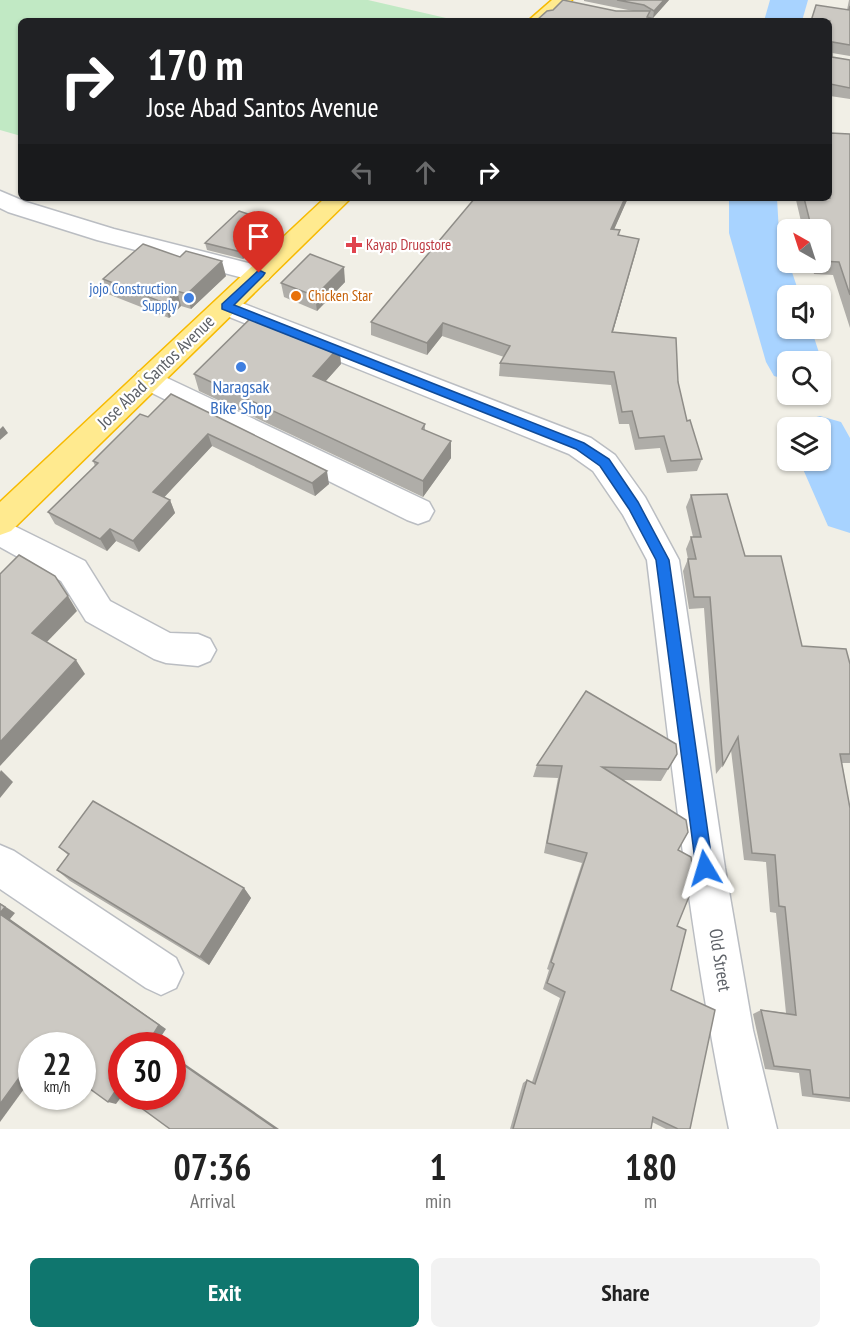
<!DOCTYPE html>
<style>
:root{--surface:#fff;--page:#f2f2f2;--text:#222;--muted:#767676;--accent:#0f766e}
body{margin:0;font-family:"PT Sans Narrow",sans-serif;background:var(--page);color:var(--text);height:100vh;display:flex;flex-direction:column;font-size:22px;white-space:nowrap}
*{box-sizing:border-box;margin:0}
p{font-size:20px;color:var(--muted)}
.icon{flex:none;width:33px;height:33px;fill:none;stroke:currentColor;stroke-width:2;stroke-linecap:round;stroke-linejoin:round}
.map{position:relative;height:1129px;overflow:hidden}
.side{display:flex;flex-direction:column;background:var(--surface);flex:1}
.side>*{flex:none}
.hud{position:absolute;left:18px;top:18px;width:814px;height:183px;border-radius:9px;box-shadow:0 2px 4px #0004;background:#202124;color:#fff;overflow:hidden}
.needle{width:39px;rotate:321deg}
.buttons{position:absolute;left:777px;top:219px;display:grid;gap:12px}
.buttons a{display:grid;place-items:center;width:54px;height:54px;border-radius:9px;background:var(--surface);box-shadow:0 2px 4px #0004;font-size:30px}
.speed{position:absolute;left:18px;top:1032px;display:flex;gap:12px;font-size:30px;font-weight:700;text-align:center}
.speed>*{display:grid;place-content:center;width:78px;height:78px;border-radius:50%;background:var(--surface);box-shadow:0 2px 4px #0004;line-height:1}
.speed small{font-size:15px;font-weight:400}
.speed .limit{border:9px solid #d22;background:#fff;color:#111}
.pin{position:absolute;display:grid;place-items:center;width:51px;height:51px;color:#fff;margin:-62px -26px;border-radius:50% 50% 50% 0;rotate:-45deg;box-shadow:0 0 6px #0007}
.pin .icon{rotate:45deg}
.me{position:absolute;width:66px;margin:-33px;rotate:353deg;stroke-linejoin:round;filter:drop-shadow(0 0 4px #0008)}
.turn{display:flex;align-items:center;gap:21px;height:126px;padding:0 30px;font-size:27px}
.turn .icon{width:78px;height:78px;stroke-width:2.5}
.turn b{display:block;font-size:42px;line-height:51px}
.lanes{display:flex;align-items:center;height:57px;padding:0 30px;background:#0003;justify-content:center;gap:30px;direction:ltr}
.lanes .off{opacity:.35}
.eta{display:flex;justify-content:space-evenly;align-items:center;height:102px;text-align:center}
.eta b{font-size:36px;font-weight:700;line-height:42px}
.button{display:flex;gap:12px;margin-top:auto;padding:12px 30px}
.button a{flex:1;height:69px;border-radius:9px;background:var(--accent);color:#fff;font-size:24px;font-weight:700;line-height:69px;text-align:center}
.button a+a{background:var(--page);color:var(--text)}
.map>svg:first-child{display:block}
.green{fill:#c1e9c4}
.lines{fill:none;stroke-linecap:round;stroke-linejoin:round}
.river{fill:#a8d3ff;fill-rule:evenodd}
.minor-casing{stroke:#babdc2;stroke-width:3}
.highway-casing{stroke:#f7ba00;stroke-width:3}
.minor{fill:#fff;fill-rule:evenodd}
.highway{fill:#ffea8f;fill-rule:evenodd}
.wall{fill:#afada8}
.shaded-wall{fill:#8f8d88}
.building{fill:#ccc9c3;stroke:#8f8d88;stroke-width:1.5}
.route{fill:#1a73e8;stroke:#114b97;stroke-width:1.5}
.health-dot{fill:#e0444e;stroke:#fff;stroke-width:2}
.food-dot{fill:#e8710a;stroke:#fff;stroke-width:2}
.shop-dot{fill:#3f7fe0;stroke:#fff;stroke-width:2}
.labels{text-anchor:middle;stroke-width:4.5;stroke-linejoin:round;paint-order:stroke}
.far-health-label{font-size:15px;fill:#be3a42;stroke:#fff;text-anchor:start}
.far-shop-label{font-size:15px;fill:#366cbe;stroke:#fff;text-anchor:end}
.far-food-label{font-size:15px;fill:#c56008;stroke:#fff;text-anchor:start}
.street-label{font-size:18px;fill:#5d6167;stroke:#fff}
.shop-label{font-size:18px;fill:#366cbe;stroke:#fff}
</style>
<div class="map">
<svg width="850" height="1129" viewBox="0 0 850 1129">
<rect width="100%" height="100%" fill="#f1efe6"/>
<path class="green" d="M0,0H368L459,21H21V136L0,130Z"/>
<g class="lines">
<g class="river">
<path d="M770,0H808L802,21H764Z"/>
<path d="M729,198H777L779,233L800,296H788V328H811L822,362L820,364V362H788V380L774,376L766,362L729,233Z"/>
<path d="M820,416L841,422L850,438V533L828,526L799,460H820V428H796L799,422Z"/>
</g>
<defs>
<g id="minor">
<path d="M0,191L26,202L114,229L268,268L272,274L268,280L259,282L97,240L8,212L0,208Z"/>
<path d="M226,297L591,438L615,455L645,497L679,560L725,868L753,1030L777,1129H729C690,941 670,751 647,560L623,515L593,471L569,454L217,312L213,306L217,300Z"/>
<path d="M148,369L429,502L434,511L429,520L418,524L407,520L138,386L134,379L138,372Z"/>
<path d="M0,519L85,561L110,601L170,633L198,634L210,639L216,650L210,661L198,666L166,663L154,659L86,621L61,581L0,547Z"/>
<path d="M0,845L14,851L176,958L183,973L176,988L161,995L146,988L0,889Z"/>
</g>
<g id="highway">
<path d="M552,0H572L550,21H528Z"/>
<path d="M325,198H351L11,531L0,535V502Z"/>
</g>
</defs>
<use href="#minor" class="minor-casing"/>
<use href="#highway" class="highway-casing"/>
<use href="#minor" class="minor"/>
<use href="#highway" class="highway"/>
</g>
<g class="wall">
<path d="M584,0H669L653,18L616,11H633L584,1Z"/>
<path d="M849,0H850V56L832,53V57L850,60V99L830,96V21L847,10Z"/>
<path d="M850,134V328L833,275L814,274L811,262H820V230H803L796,200H793L792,198H830Z"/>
<path d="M475,198H628L614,229L619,235L639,239L613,332L678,382L687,421L702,459L697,471L667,473L660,448L635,450L629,424H619L611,385L499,376L500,363L504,357L442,336L427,355L371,335V322Z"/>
<path d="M276,231L253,254L249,253L243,259L207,250L205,243Z"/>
<path d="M226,276L191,309L181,306L169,318L108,294L103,279Z"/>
<path d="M345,282L317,311L284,297L281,283Z"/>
<path d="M339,347L341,364L325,382L425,424V431L451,458L423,497L199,391L194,374Z"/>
<path d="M171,394L329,484L315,496L212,446L164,497L170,500L175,513L139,552L116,541L107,551L55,524L48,512L95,466L93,461L148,417Z"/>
<path d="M691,495L745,556L802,646L850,664V763H842L850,808V1102L802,1096L799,1073L765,1069L753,1014L761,1010L786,1013L776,913L770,912L766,862L744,860L731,750L723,765L716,774L704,608L689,609L683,571L688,559L686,549L691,537H693L686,507Z"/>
<path d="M677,754L661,781L622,780L678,850L677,926L671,990L690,1129H666L652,1122L651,1129H510L523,1083L527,1080L532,1082L560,998L543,989L549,970L547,969L582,863L544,853L558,778L533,777L537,765Z"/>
<path d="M59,847L244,888L251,898L209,965L70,881L57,870L68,855Z"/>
</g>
<g class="shaded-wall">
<path d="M664,0H669L653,18L654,11Z"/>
<path d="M625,198H628L609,241L611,229Z"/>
<path d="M275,223L276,231L253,254L252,247Z"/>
<path d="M639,239L636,252L609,345L612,332Z"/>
<path d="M248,245L249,253L243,259L241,252Z"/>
<path d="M222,261L226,276L191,309L187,294Z"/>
<path d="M344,267L345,282L317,311L315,296Z"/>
<path d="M177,291L181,306L169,318L164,303Z"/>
<path d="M443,323L442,336L427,355V343Z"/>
<path d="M339,347L341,364L315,393L313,376Z"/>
<path d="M3,426L8,433L0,440V429Z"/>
<path d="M208,434L212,446L158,504L153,492Z"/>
<path d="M451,441V458L423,497V481Z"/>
<path d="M327,471L329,484L315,496L312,483Z"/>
<path d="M170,500L175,513L139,552L133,541Z"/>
<path d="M110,529L116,541L107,551L100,539Z"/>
<path d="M68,596L77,611L42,647L32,633Z"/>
<path d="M76,660L85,674L0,766V742Z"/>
<path d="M1,770L13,782L0,798V772Z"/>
<path d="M244,888L251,898L209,965L200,957Z"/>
<path d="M0,903L15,913L10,919L166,1029L156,1044L158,1046H156L149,1041L0,914Z"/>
<path d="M172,1055L279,1129H276L172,1057Z"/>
<path d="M32,1060V1078L0,1122V1104Z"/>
<path d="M116,1090L122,1091V1096L116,1104L108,1102Z"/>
</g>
<g class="building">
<path d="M563,0L616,11H650L647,17L663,21H536L547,11L553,10Z"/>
<path d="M617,0H664L654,11L644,5Z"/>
<path d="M816,5L849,10L850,6V45L832,42V57L850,60V88L830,84V21H811Z"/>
<path d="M830,133L850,134V295L839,262L820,261V230H812L804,198H830Z"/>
<path d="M475,198H625L611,229L620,230L618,235L639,239L612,332L676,338L678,382L687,421L690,420L702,459L671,461L664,436L639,438L632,411L622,412L614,372L500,363L510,346L443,323L427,343L371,322Z"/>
<path d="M239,211L275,223L252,247L248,245L241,252L205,243Z"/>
<path d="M143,244L180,257L186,251L222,261L187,294L177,291L164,303L103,279Z"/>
<path d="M310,254L344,267L315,296L281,283Z"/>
<path d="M255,314L339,347L313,376L425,424L422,429L451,441L423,481L194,374Z"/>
<path d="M171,394L327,471L312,483L208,434L153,492L170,500L133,541L110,529L100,539L48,512L98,463L93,461L140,414L148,417Z"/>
<path d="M727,494L745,556H781L802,646L846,649L850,664V754H840L850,808V1098L813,1094L810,1070L774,1066L761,1010L796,1015L785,907L779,906L775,855L752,853L738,737L723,765L710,597H694L688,559H696L691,537H701L691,495Z"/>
<path d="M19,555L55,576L68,596L32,633L76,660L0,742V574Z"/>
<path d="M586,691L676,744L677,754L668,769L602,767L686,820L688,832L678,850L691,857L695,882L677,926L686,930L671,990L715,1010L690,1129H678L653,1117L651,1129H513L527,1080L535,1084L565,992L547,983L554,964L551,962L587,853L547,843L562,766L537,765Z"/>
<path d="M93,801L244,888L200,957L57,870L69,854L59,847Z"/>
<path d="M0,904L5,907L0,913Z"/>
<path d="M0,914L159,1025L149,1041L156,1046H122V1094L116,1090L108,1102L82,1083V1046H32V1060L0,1104Z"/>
<path d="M172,1057L276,1129H170L125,1096H172Z"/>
</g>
<path class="route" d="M259,270L265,273L263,276L234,305L584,443L609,459L638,502L669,560L713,868L711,874L705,877L699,874L696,868L656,560L629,509L600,466L576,449L222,309V304Z"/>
<path class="health-dot" d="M351 236h6v6h6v6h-6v6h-6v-6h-6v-6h6z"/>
<circle class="food-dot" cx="296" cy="296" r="6"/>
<g class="shop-dot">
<circle cx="189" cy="298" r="6"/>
<circle cx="241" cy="367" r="6"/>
</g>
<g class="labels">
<g class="far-health-label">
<text x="366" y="250">Kayap Drugstore</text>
</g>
<g class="far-shop-label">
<text x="177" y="294">jojo Construction<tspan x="177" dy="17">Supply</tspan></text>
</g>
<g class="far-food-label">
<text x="308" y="301">Chicken Star</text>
</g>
<g class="street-label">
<text transform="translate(156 372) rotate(-44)" y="6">Jose Abad Santos Avenue</text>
<text transform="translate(720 960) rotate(81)" y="6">Old Street</text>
</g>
<g class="shop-label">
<text x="241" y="393">Naragsak<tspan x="241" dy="21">Bike Shop</tspan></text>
</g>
</g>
</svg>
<div class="buttons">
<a><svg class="needle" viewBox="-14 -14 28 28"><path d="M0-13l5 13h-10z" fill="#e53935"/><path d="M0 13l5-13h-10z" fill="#767676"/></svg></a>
<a><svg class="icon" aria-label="sound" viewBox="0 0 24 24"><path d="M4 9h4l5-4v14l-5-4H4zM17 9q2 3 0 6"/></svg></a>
<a><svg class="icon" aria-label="search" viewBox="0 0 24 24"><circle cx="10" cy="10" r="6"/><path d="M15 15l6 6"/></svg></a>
<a><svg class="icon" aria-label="layers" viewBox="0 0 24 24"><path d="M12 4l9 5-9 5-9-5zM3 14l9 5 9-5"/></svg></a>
</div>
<div class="speed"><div>22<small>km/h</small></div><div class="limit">30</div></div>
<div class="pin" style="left:259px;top:273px;background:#d93025"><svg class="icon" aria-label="arrive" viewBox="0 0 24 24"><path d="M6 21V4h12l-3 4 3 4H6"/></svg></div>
<svg class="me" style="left:705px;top:868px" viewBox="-20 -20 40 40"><path d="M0-17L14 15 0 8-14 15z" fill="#1a73e8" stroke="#fff" stroke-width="4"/></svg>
<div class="hud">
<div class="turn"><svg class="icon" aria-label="right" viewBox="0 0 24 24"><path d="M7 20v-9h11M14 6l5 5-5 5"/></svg><div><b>170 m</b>Jose Abad Santos Avenue</div></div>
<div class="lanes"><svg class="icon off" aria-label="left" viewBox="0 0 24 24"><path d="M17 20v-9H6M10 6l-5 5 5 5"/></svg><svg class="icon off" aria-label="ahead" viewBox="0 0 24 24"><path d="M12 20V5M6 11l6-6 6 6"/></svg><svg class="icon" aria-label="right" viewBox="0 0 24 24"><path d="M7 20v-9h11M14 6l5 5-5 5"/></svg></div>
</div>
</div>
<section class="side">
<div class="eta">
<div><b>07:36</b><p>Arrival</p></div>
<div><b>1</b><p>min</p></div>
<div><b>180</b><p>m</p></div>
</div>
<div class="button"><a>Exit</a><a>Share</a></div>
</section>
